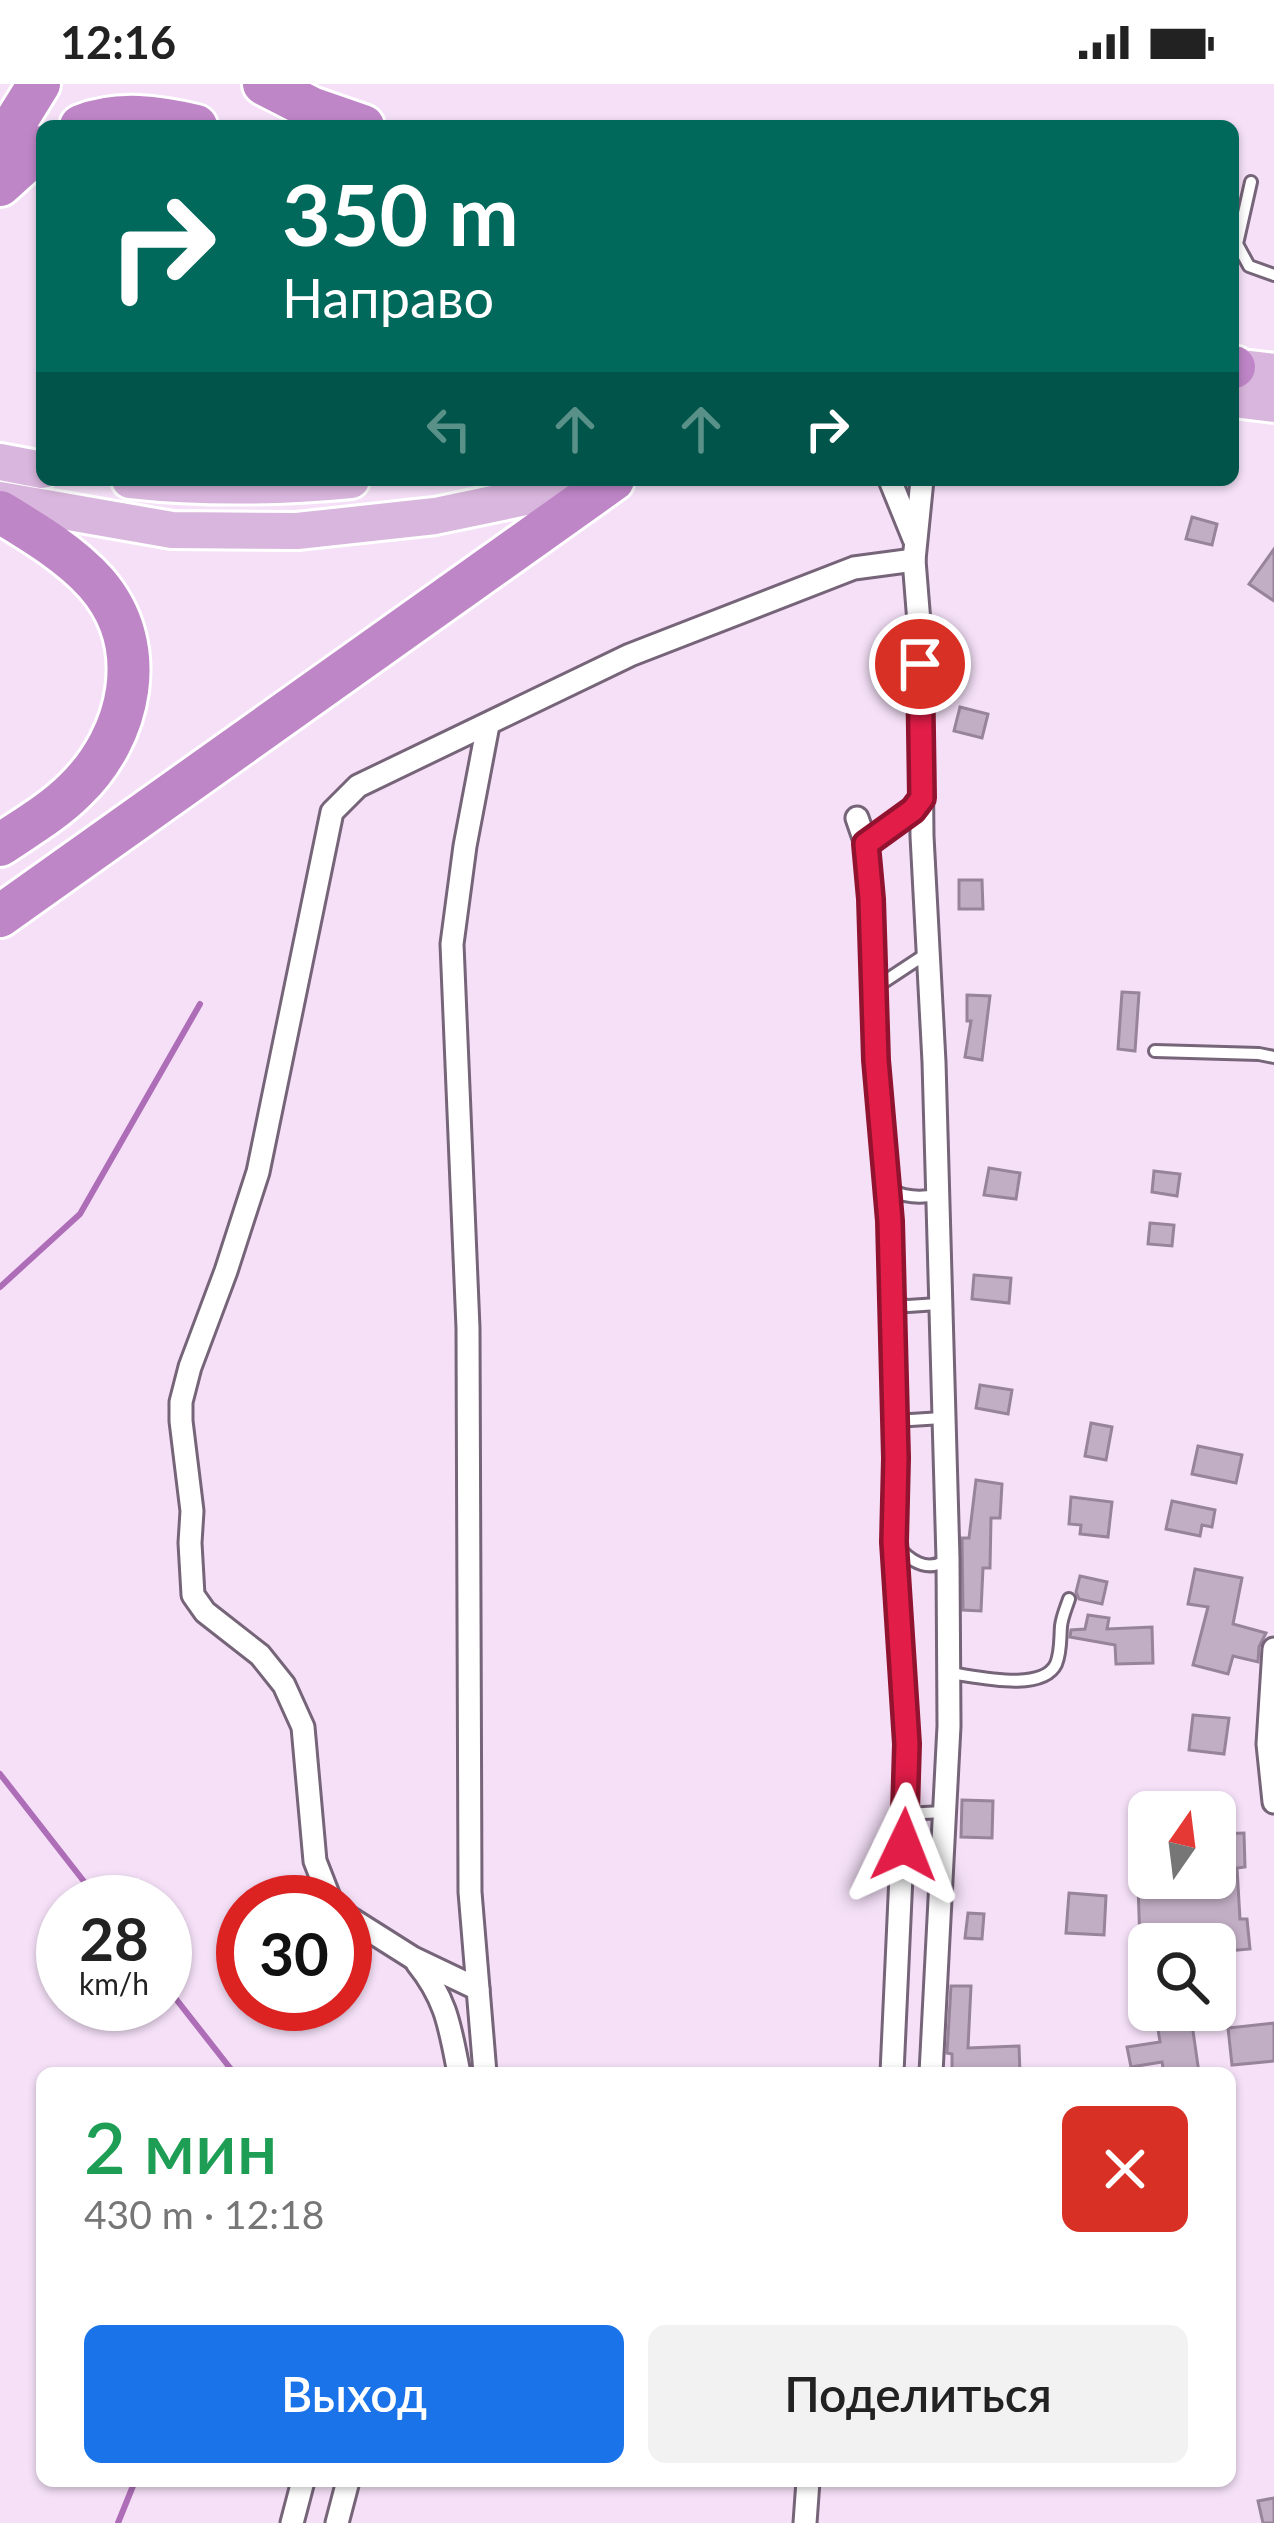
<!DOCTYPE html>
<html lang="ru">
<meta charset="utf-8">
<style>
:root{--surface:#fff;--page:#f2f2f2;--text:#222;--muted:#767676;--accent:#1a73e8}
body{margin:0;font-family:Lato,sans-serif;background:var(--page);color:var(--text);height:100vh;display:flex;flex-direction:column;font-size:45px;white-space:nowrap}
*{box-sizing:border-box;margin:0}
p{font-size:39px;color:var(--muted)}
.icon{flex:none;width:66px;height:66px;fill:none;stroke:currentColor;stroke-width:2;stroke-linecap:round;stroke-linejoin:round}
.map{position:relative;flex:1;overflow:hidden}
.side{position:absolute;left:36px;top:1983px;width:1200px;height:420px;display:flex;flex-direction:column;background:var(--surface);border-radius:18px;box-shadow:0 3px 9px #0004}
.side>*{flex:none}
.hud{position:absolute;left:36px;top:36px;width:1203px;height:366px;border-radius:18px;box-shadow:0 3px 9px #0004;background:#00695c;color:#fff;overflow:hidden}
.needle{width:78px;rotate:14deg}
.tools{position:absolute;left:1128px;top:1707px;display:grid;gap:24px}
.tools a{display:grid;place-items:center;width:108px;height:108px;border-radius:18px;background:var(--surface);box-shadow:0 3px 9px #0004;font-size:60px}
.speed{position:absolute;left:36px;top:1791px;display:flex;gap:24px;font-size:60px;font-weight:700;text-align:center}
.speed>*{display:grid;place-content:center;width:156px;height:156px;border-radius:50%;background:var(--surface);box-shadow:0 3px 9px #0004;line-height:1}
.speed small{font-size:30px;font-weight:400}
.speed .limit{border:18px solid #d22;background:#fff;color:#111}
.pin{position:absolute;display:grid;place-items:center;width:102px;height:102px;color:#fff;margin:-51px;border:6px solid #fff;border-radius:50%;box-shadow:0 3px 12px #0007}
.me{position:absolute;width:132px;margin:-66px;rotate:2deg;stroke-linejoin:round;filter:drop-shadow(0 0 9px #0008)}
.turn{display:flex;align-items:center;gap:42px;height:252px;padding:0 48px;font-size:54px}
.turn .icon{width:156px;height:156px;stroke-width:2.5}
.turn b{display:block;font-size:84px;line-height:102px}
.lanes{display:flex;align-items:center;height:114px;padding:0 48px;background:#0003;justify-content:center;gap:60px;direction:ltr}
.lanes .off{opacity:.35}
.round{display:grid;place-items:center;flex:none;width:126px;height:126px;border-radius:18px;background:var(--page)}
.head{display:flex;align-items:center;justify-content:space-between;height:204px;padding:0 48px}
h1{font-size:72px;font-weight:600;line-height:90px;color:#1e9e55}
.primary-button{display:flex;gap:24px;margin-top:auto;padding:24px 48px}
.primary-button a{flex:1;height:138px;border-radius:18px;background:var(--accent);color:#fff;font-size:48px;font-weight:600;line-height:138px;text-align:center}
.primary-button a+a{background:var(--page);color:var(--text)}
.status{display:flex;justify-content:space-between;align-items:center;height:84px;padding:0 60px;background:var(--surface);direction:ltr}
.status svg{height:33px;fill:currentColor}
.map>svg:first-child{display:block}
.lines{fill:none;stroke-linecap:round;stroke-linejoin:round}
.stream{stroke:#ad6eb7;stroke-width:6}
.building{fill:#c1adc4;stroke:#97849a;stroke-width:3}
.lane-casing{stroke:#766479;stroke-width:16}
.street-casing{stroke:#766479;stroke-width:27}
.primary-casing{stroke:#fff;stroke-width:42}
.highway-casing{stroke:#fff;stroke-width:48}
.lane{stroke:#fff;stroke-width:10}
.street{stroke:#fff;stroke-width:21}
.primary{stroke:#d9b6dd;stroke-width:36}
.highway{stroke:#bf86c7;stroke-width:42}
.route-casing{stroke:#92132f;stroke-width:30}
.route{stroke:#e11d48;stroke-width:21}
</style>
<div class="status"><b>12:16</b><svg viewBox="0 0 49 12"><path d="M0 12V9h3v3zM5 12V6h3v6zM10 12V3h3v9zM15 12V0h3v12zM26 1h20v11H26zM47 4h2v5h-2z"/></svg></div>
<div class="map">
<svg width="1274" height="2439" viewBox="0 0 1274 2439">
<rect width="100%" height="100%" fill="#f5e0f8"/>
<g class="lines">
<g class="stream">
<path d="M0,1203L80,1130L200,920"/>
<path d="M0,1690L100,1818"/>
<path d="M165,1901L234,1989"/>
<path d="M118,2439L135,2397"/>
</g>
</g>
<g class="building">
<path d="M1192,433L1217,440L1212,461L1186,455Z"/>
<path d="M1274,465V517L1249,500Z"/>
<path d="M960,623L988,630L982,654L954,647Z"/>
<path d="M959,796H982L983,825H959Z"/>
<path d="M1122,908L1139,909L1135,967L1118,965Z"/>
<path d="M967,911L990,912L982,976L965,973L971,937H967Z"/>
<path d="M989,1084L1020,1089L1016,1115L984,1111Z"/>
<path d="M1154,1087L1180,1090L1177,1112L1152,1108Z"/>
<path d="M1150,1139L1174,1141L1172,1162L1148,1160Z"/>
<path d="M974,1191L1011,1194L1009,1219L972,1215Z"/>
<path d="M980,1301L1012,1306L1008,1330L976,1324Z"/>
<path d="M1091,1339L1112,1343L1106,1376L1085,1372Z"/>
<path d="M1198,1362L1242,1371L1236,1399L1192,1390Z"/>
<path d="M976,1396L1002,1400L1000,1434H991L990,1484H983L981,1527L963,1526L962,1454H969Z"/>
<path d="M1071,1413L1112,1418L1108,1453L1080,1450L1081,1441L1069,1440Z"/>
<path d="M1172,1417L1215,1426L1212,1443L1202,1441L1200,1452L1166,1445Z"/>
<path d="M1195,1485L1242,1494L1233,1540L1266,1549L1259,1563L1258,1578L1233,1572L1228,1590L1193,1581L1208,1523L1188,1520Z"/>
<path d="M1080,1492L1107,1498L1102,1520L1079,1515L1076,1508Z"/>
<path d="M1088,1531L1109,1534L1107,1545L1152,1543L1153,1579L1116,1580L1115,1561L1070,1553L1071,1546L1085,1545Z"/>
<path d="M1193,1631L1229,1634L1224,1670L1189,1666Z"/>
<path d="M962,1716L993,1717L992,1754L961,1753Z"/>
<path d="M1244,1749L1245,1783L1237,1784L1240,1835H1247L1250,1865L1215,1868V1860H1140L1138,1801L1177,1800L1178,1809L1215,1807V1750Z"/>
<path d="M1069,1809L1106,1812L1104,1851L1066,1849Z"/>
<path d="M968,1829L984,1830L982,1855L965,1854Z"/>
<path d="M951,1902H971L968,1964L1019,1962L1020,1989H952V1970L947,1969Z"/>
<path d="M1155,1926H1190L1199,1989H1164L1162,1978L1131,1983L1127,1963L1160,1958Z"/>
<path d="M1274,1939V1977L1232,1981L1228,1944Z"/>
<path d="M1274,2414V2439H1263L1258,2417Z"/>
</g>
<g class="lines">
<defs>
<g id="lane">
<path d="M1251,98L1237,160L1249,182L1274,191"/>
<path d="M866,760L913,726L919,718"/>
<path d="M876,903L926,870"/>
<path d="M1155,967L1259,970L1274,973"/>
<path d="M890,1106C905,1113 921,1114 935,1111"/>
<path d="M891,1218L908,1222L938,1220L939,1216"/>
<path d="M895,1337L942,1334"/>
<path d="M896,1461C910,1477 926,1488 945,1477"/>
<path d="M949,1589C975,1592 1042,1609 1056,1580C1061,1568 1060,1555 1061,1542C1062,1533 1066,1524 1069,1515"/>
<path d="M905,1730L943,1728"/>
</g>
<g id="street">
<path d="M890,396L914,455"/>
<path d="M922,396L914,476L920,551L922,752L934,978L948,1475L949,1642L931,1989"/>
<path d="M857,734L866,760L871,815L876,976L890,1137L896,1374L894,1458L907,1660L892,1989"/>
<path d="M1274,1565L1268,1660L1274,1718"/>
<path d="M331,1818L315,1777L303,1643L284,1601L260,1571L205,1528L193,1511L190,1459L192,1427L181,1337V1318L190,1283L226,1187L258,1088L332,728L358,702L630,571L854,484L914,476"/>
<path d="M345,1831L413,1874L478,1905"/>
<path d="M417,1879C447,1916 450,1944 459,1989"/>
<path d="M485,1989L470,1808L468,1244L452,860L465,762L488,641"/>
<path d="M292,2439L303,2397"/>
<path d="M337,2439L348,2397"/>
<path d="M805,2439L808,2397"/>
</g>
<g id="primary">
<path d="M1233,283L1274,288"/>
<path d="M1233,315L1274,320"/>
<path d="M0,378L42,386"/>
<path d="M130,396C204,404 278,403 351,396"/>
<path d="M0,416L172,446L297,447L435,432L607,396"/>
</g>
<g id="highway">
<path d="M264,0L311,24L363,42"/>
<path d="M81,42C118,27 159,33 196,42"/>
<path d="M0,63L39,0"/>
<path d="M0,101L42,63"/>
<path d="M1233,283H1234"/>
<path d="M0,428C33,448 70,470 96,499C151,562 131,652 75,706C53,728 25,744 0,761"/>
<path d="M0,832L613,396"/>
</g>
</defs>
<use href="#lane" class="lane-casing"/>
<use href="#street" class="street-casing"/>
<use href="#primary" class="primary-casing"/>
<use href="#highway" class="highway-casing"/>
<use href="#lane" class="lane"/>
<use href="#street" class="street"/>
<use href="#primary" class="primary"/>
<use href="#highway" class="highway"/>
</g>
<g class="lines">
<defs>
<path id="route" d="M904,1761L907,1660L894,1458L896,1374L890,1137L876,976L871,815L866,760L913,726L922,714L920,580"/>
</defs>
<use href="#route" class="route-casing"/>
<use href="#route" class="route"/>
</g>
</svg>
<div class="tools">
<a><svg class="needle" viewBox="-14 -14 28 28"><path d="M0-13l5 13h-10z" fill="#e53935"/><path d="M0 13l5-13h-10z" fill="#767676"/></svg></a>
<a><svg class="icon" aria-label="search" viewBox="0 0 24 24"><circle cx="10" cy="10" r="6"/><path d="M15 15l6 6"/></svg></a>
</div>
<div class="speed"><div>28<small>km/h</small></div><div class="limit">30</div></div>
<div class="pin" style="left:920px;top:580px;background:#d93025"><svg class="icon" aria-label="arrive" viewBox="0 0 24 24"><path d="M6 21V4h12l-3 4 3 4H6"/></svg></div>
<svg class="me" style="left:904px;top:1761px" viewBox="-20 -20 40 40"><path d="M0-17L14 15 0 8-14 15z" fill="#e11d48" stroke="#fff" stroke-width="4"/></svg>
<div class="hud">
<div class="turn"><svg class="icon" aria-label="right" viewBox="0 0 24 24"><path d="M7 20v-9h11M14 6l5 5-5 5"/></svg><div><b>350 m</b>Направо</div></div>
<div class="lanes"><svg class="icon off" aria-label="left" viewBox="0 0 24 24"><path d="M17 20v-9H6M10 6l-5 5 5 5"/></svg><svg class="icon off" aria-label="ahead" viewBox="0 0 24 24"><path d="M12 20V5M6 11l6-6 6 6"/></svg><svg class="icon off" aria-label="ahead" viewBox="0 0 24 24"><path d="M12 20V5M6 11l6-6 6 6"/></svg><svg class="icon" aria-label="right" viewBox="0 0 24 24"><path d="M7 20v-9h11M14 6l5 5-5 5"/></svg></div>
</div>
<section class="side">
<div class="head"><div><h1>2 мин</h1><p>430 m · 12:18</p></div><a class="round" style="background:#d93025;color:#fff"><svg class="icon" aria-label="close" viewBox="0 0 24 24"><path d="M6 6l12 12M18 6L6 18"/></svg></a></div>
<div class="primary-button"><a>Выход</a><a>Поделиться</a></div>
</section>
</div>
